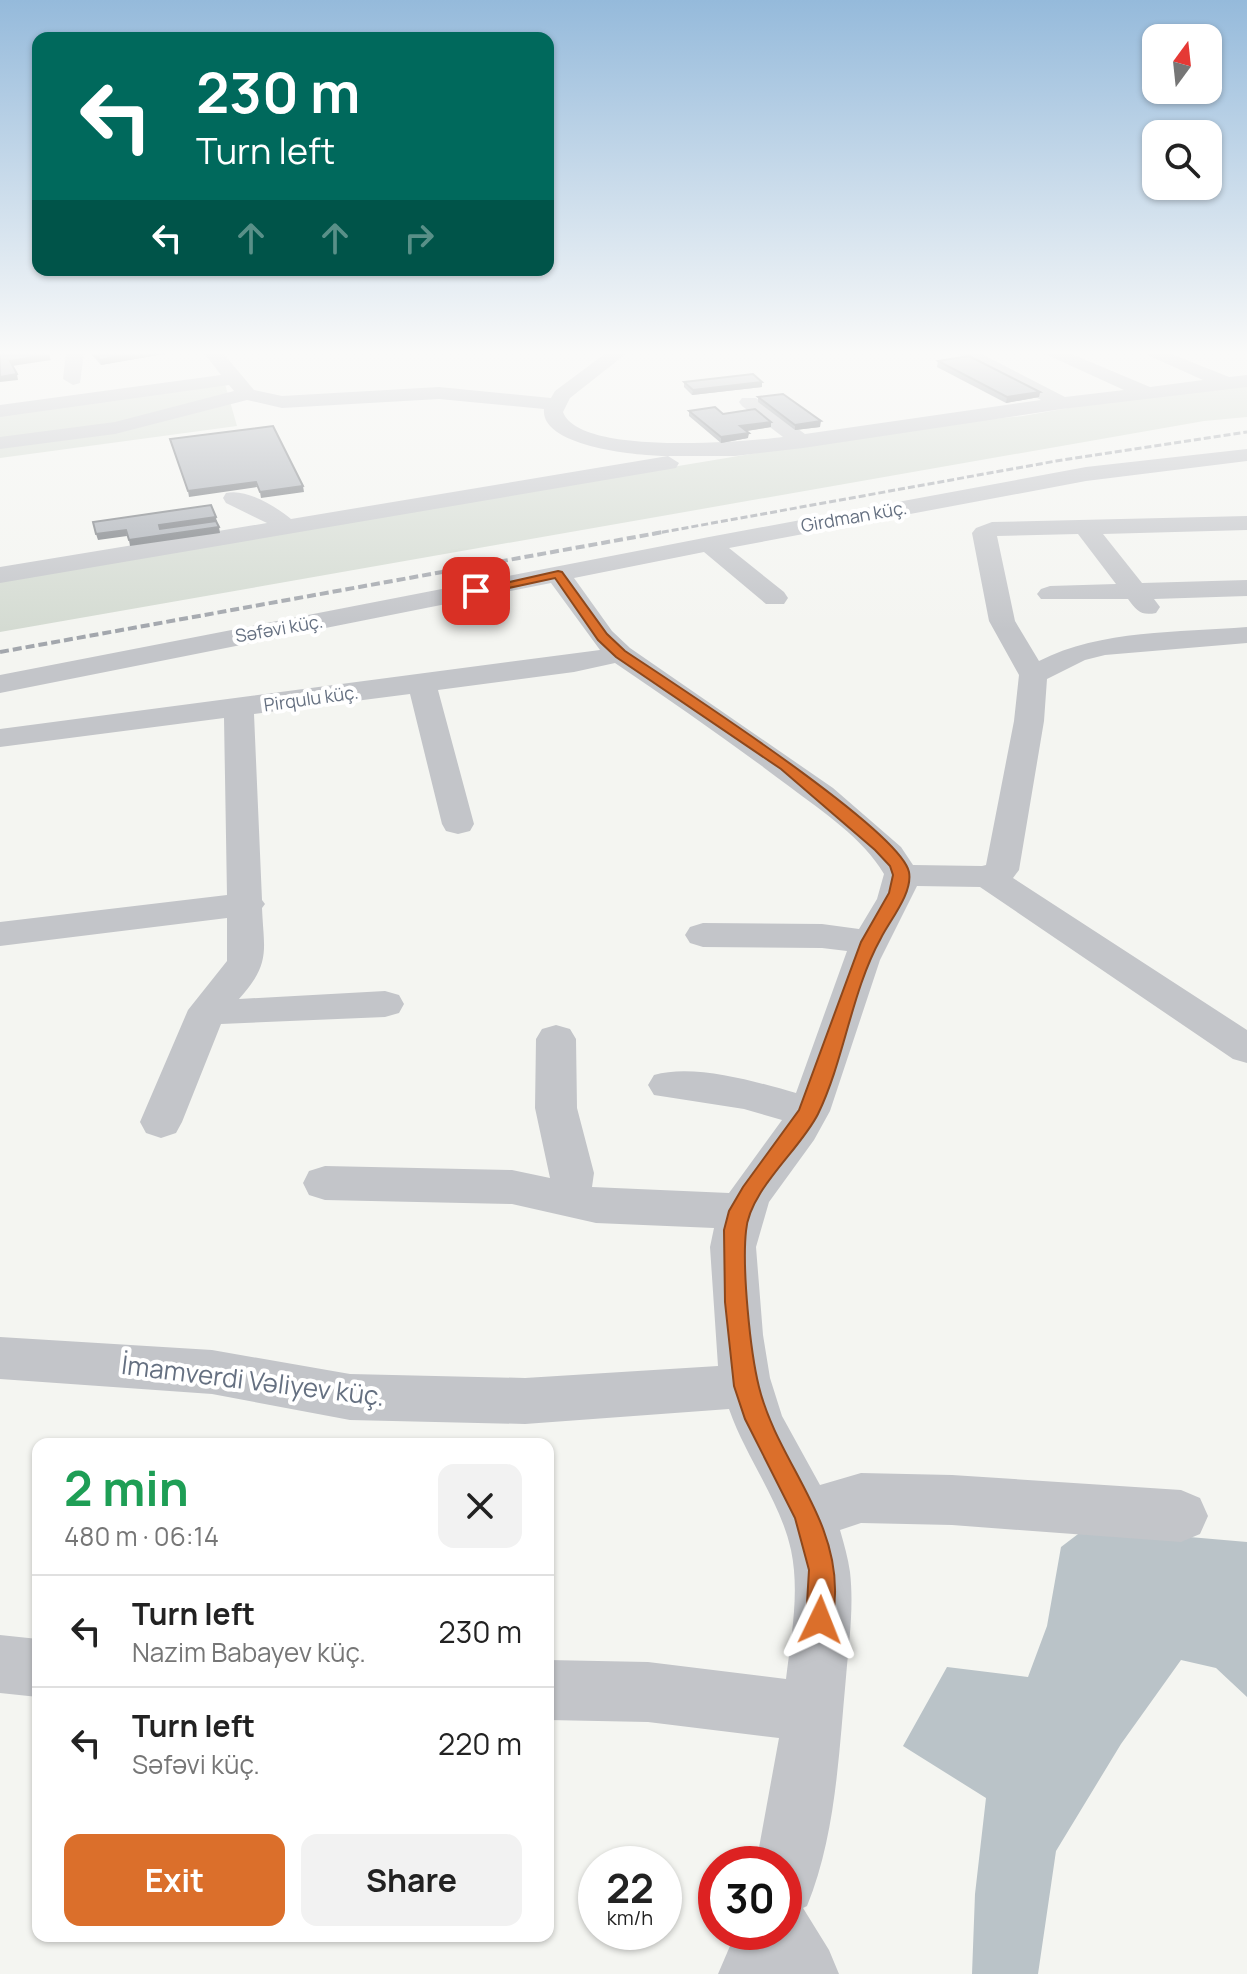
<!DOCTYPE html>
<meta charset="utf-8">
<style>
:root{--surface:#fff;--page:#f2f2f2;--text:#222;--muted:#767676;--line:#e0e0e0;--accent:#db6f2b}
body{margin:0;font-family:Manrope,sans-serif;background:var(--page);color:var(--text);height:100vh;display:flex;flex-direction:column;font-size:30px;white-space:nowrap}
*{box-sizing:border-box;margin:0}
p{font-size:26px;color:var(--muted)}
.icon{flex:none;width:44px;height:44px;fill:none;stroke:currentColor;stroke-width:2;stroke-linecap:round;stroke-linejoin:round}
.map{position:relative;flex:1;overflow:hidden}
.details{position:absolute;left:32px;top:1438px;width:522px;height:504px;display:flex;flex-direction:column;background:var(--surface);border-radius:16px;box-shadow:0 2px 6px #0004}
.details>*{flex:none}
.banner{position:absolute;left:32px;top:32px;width:522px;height:244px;border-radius:16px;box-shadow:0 2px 6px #0004;background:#00695c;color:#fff;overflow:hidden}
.needle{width:52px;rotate:15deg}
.controls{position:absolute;left:1142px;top:24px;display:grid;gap:16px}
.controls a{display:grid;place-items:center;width:80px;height:80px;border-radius:16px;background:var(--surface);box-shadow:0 2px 6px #0004;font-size:40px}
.speed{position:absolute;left:578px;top:1846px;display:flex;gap:16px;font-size:40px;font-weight:700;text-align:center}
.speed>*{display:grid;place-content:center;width:104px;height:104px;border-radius:50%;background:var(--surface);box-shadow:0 2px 6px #0004;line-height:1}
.speed small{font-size:20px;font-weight:400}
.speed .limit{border:12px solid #d22;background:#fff;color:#111}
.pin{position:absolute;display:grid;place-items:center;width:68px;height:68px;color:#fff;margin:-34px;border-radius:16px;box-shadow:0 4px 12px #0006}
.me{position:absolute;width:88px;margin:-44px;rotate:2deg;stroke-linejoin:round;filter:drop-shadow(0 0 6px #0008)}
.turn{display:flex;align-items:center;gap:28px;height:168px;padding:0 32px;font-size:36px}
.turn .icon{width:104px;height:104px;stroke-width:2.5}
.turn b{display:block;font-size:56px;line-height:68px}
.lanes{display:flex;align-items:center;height:76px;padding:0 32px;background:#0003;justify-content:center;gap:40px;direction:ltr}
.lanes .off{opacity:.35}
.round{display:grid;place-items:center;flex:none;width:84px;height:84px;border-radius:16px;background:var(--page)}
.overview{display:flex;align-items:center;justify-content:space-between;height:136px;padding:0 32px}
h1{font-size:48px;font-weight:700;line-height:60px;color:#1e9e55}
.primary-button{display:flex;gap:16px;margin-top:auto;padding:16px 32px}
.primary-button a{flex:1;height:92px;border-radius:16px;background:var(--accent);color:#fff;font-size:32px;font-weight:700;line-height:92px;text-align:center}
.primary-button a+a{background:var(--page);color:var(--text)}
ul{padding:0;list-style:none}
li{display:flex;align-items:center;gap:24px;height:112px;padding:0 32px;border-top:2px solid var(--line)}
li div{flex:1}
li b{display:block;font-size:30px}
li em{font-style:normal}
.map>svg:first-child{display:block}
.green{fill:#d4dbd2}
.water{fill:#bac3c8}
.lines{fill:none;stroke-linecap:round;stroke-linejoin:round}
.minor{fill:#c3c5c9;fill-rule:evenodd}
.rail-far1{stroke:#a3a7ad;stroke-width:3;stroke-dasharray:7 3;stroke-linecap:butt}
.rail{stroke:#a3a7ad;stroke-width:4;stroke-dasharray:9 4;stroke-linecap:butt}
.wall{fill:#91969c}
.shaded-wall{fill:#767a7f}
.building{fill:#a9aeb5;stroke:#767a7f;stroke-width:2}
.route{fill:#db6f2b;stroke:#8e481c;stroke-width:2}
.labels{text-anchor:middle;stroke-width:8;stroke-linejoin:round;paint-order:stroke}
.far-street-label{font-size:18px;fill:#657081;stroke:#fff}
.near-street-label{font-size:26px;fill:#657081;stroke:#fff}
</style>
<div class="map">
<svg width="1247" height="1974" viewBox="0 0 1247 1974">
<rect width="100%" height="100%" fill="#f4f5f1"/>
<g class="green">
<path d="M223,377L237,426L0,458V408Z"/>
<path d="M1247,385V417L1204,421L0,632V579L918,426L1023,416L1119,399Z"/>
</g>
<path class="water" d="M1086,1528L1247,1542V1697L1216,1668L1181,1660L1121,1744L1056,1851L1038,1974H972L975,1894L986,1798L903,1746L947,1667L1028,1677L1047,1626L1061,1547Z"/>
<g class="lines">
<g class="minor">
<path d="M66,353H84L80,383L73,385L63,379Z"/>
<path d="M204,353H223L254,390L282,396L439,387L551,398L555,391L606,353H627L570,398L563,412C579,456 744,442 783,437L742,406L739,402L742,398H756L805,434L1041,400L956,353H980L1065,397L1124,390L1043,353H1069L1150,387L1203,380L1143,353H1169L1229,377L1247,375V387L1062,409L803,448L735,456H668L679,463L676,468L0,583V567L267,523L226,503L223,498L226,493C246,488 275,506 291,519L668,456C640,456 540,447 544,409L439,399L282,408L247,400L115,434L0,449V437L115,422L234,391L229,385L0,417V405L221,375Z"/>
<path d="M1247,449V461L1086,481L729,548L784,592L788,598L784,604H766L704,552L574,578L612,631L630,648L833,788L901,847L913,865L982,866L986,865L1014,721L1019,675L989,621L972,533L976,528L992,522L1247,516V530L1103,534L1142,583L1247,580V596L1154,599L1160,607L1156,613C1141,616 1137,611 1128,599H1041L1037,594L1041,589L1050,586L1116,584L1078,534L997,536L1015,621L1039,661C1102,629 1178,633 1247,627V643L1105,655L1085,660L1047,679L1044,721L1019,870L1013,878L1247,1030V1063L1233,1059L980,887L917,886L880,960L830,1111L814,1140L769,1202L756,1247L763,1335L770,1378L782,1416L820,1485L861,1473L952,1475L1181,1490L1200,1498L1208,1516L1200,1534L1181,1542L952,1525L861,1523L840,1530C844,1544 848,1558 850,1572C854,1607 849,1642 846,1677C839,1751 836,1836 807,1906L803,1908L829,1950L839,1974H718L736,1932H784V1864H756L779,1738L648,1722L548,1720V1660L648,1662L786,1679C791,1637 800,1593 791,1550C780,1500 746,1458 729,1409L525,1424L350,1420L212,1394L0,1379V1337L212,1350L350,1374L525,1378L718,1366L710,1247L714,1228L596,1223L512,1204L325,1200L309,1195L303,1183L309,1171L325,1166L512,1170L550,1178L535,1108L536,1039L542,1029L556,1025L570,1029L576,1039L577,1108L594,1173L592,1187L729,1193L782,1120L744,1109L654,1095L648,1085L654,1075C694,1063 757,1082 796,1093L847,951L822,948L703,947L690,943L685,935L690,927L703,923L822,924L859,929L877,899L884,874C863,838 823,812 790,787C733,744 674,703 615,663L574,672L438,690L474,824L470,831L458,834L446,831L442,824L410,694L254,714L262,900L265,904L262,908C264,952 271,963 239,999L385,991L399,995L404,1004L399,1013L385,1017L221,1024L182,1122L176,1133L161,1138L146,1133L140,1122L188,1010L227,961V918L0,946V922L227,895L224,718L0,747V729L600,650L551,583L0,693V675L709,537L1086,467Z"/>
<path d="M0,1635L38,1639V1697L0,1693Z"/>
</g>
<path class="rail-far1" d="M652,534L1056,461L1247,432"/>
<path class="rail" d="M0,652L663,532"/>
</g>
<g class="wall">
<path d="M90,353H169L101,365Z"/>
<path d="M938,361L1040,392L1039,397L1006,403L937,367Z"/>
<path d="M684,382H762V387L692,395L684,387Z"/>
<path d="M758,397L820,427L795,430L758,402Z"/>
<path d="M689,411L723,414L771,427L746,431L748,438L721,443L689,416Z"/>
</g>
<g class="shaded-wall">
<path d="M138,353H169L101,365L100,360Z"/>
<path d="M49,355L51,360L12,366L10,361Z"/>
<path d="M17,374L18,380L0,382V377Z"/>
<path d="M762,382V387L692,395L693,390Z"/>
<path d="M1040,392L1039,397L1006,403L1007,397Z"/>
<path d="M821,421L820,427L795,430V425Z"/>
<path d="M771,422V427L740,432V426Z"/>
<path d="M749,433L748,438L721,443V437Z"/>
<path d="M256,482L257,487L189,497L188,491Z"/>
<path d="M303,486L304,492L261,498L260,492Z"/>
<path d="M216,517L217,523L161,531L159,525Z"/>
<path d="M219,527L220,533L130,546L129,540Z"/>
<path d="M126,530L127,536L98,540L96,534Z"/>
</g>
<g class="building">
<path d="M0,353H48L49,355L10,361L17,374L0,377Z"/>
<path d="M94,353H138L100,360Z"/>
<path d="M969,356L1040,392L1007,397L938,361Z"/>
<path d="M753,374L762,382L693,390L684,382Z"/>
<path d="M783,394L821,421L795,425L758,397Z"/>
<path d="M715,407L723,414L755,409L771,422L740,426L749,433L721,437L689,411Z"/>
<path d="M273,426L303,486L260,492L256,482L188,491L170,439Z"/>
<path d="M211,505L216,517L159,525L160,529L216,521L219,527L129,540L126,530L96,534L93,522Z"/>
</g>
<linearGradient id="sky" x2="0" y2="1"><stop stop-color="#95badb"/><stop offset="0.56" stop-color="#fafaf9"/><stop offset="1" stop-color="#fafaf9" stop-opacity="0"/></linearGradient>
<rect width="1247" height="630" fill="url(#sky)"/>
<path class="route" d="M558,571L562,572L607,634L625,651C671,682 900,829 909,872C913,893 890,920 881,938C851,992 845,1058 818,1114C800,1150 749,1190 746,1231C742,1268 750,1351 759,1387C777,1460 837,1515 835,1594C834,1607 835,1618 830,1629L820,1633L810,1629L806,1620L809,1570L795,1518L745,1419L734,1386L725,1302L724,1230L729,1211L743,1187L799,1110L861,942L889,893L893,875L890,866L875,850L781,769L616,657L598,640L555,578L476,595L470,591Z"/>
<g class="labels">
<g class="far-street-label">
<text transform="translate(854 517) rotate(-10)" y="6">Girdman küç.</text>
<text transform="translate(279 629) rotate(-10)" y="6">Səfəvi küç.</text>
<text transform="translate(311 699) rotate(-8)" y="6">Pirqulu küç.</text>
</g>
<g class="near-street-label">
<text transform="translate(253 1381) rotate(7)" y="9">İmamverdi Vəliyev küç.</text>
</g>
</g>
</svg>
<div class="controls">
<a><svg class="needle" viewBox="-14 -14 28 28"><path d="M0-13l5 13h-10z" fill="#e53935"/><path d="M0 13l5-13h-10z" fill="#767676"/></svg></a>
<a><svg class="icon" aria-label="search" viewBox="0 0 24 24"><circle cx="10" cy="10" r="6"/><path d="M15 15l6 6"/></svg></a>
</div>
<div class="speed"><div>22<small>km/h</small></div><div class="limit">30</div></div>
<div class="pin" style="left:476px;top:591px;background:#d93025"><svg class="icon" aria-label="arrive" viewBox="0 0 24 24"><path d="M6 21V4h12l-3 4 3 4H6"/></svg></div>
<svg class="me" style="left:820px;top:1620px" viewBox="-20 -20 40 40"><path d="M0-17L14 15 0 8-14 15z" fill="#db6f2b" stroke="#fff" stroke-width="4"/></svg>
<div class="banner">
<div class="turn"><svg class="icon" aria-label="left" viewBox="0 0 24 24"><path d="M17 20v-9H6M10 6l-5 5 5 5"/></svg><div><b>230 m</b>Turn left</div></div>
<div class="lanes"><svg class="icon" aria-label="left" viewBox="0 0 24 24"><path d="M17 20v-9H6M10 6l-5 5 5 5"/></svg><svg class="icon off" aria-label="ahead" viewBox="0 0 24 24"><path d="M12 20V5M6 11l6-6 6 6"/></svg><svg class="icon off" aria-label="ahead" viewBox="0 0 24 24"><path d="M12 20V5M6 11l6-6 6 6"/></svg><svg class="icon off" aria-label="right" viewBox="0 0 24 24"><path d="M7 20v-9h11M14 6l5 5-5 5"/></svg></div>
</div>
<section class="details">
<div class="overview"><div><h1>2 min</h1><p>480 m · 06:14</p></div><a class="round"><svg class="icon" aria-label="close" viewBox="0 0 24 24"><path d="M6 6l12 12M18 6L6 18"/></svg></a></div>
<ul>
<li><svg class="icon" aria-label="left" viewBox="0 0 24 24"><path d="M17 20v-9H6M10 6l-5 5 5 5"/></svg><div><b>Turn left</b><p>Nazim Babayev küç.</p></div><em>230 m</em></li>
<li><svg class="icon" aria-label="left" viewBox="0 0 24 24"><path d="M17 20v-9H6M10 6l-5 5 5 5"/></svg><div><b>Turn left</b><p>Səfəvi küç.</p></div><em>220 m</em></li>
</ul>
<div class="primary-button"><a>Exit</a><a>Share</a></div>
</section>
</div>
